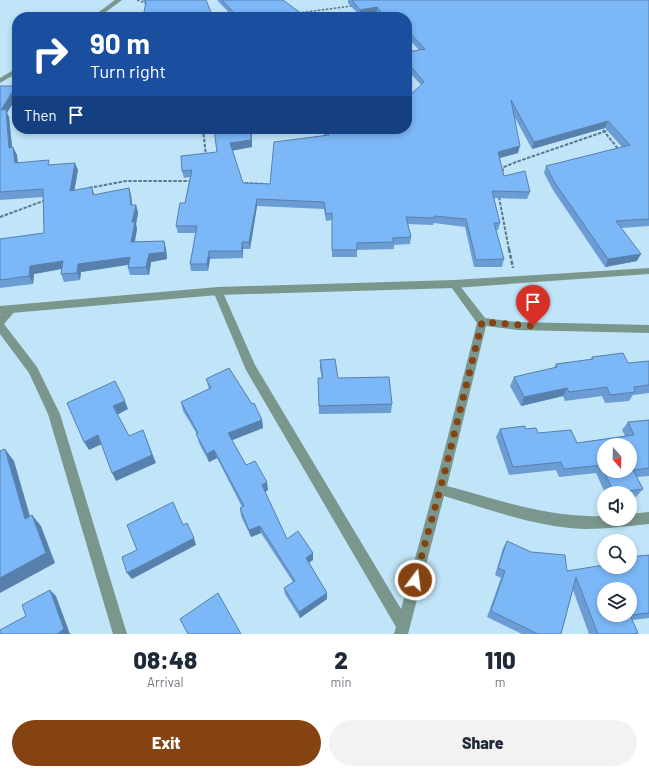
<!DOCTYPE html>
<style>
:root{--surface:#fff;--page:#f2f2f3;--text:#1f2937;--muted:#747a83;--accent:#854312}
body{margin:0;font-family:Barlow,sans-serif;background:var(--page);color:var(--text);height:100vh;display:flex;flex-direction:column;font-size:15px;white-space:nowrap}
*{box-sizing:border-box;margin:0}
p{font-size:13px;color:var(--muted)}
.icon{flex:none;width:22px;height:22px;fill:none;stroke:currentColor;stroke-width:2;stroke-linecap:round;stroke-linejoin:round}
.map{position:relative;height:634px;overflow:hidden}
.side{display:flex;flex-direction:column;background:var(--surface);flex:1}
.side>*{flex:none}
.banner{position:absolute;left:12px;top:12px;width:400px;height:122px;border-radius:16px;box-shadow:0 2px 6px #0003;background:#1a4fa0;color:#fff;overflow:hidden}
.needle{width:26px;rotate:160deg}
.buttons{position:absolute;left:597px;top:438px;display:grid;gap:8px}
.buttons a{display:grid;place-items:center;width:40px;height:40px;border-radius:50%;background:var(--surface);box-shadow:0 2px 6px #0003;font-size:20px}
.pin{position:absolute;display:grid;place-items:center;width:34px;height:34px;color:#fff;margin:-41px -17px;border-radius:50% 50% 50% 0;rotate:-45deg;box-shadow:0 0 4px #0007}
.pin .icon{rotate:45deg}
.me{position:absolute;width:44px;margin:-22px;rotate:15deg;stroke-linejoin:round;filter:drop-shadow(0 0 3px #0008)}
.turn{display:flex;align-items:center;gap:14px;height:84px;padding:0 12px;font-size:18px}
.turn .icon{width:52px;height:52px;stroke-width:2.5}
.turn b{display:block;font-size:28px;line-height:34px}
.then{display:flex;align-items:center;height:38px;padding:0 12px;background:#0003;gap:8px;font-size:15px}
.eta{display:flex;justify-content:space-evenly;align-items:center;height:68px;text-align:center}
.eta b{font-size:24px;font-weight:800;line-height:28px}
.primary-button{display:flex;gap:8px;margin-top:auto;padding:8px 12px}
.primary-button a{flex:1;height:46px;border-radius:24px;background:var(--accent);color:#fff;font-size:16px;font-weight:800;line-height:46px;text-align:center}
.primary-button a+a{background:var(--page);color:var(--text)}
.map>svg:first-child{display:block}
.lines{fill:none;stroke-linecap:round;stroke-linejoin:round}
.path-far2{stroke:#5b7888;stroke-width:1.5;stroke-dasharray:2.5 1.5;stroke-linecap:butt}
.path-far1{stroke:#5b7888;stroke-width:2;stroke-dasharray:3.5 1.5;stroke-linecap:butt}
.path{stroke:#5b7888;stroke-width:2.5;stroke-dasharray:4 2;stroke-linecap:butt}
.minor{fill:#7b978d;fill-rule:evenodd}
.tertiary{fill:#7b978d;fill-rule:evenodd}
.wall{fill:#6b9dd4;fill-rule:evenodd}
.shaded-wall{fill:#5780ad}
.building{fill:#7cb7f7;stroke:#5780ad;fill-rule:evenodd}
.route{stroke:#854312;stroke-width:7;stroke-dasharray:0 12.6}
</style>
<div class="map">
<svg width="649" height="634" viewBox="0 0 649 634">
<rect width="100%" height="100%" fill="#c0e4f8"/>
<g class="lines">
<g class="path-far2">
<path d="M137,0L148,4"/>
<path d="M298,13L352,6"/>
</g>
<g class="path-far1">
<path d="M203,129L206,156"/>
<path d="M603,130L619,150"/>
<path d="M502,172L504,167L516,162L609,130"/>
<path d="M240,183L267,184"/>
<path d="M89,188L126,181H191"/>
<path d="M499,197L509,250"/>
<path d="M0,217L46,200"/>
</g>
<path class="path" d="M509,249L513,268"/>
<g class="minor">
<path d="M115,0H122L99,17H92Z"/>
<path d="M17,68V73L0,83V78Z"/>
<path d="M454,280L457,282L485,318L517,322L649,325V333L517,330L486,326L447,486C499,500 549,518 604,516V519H630V514L649,512V524C628,526 606,529 585,529C536,527 491,510 444,496L408,634H394L396,627L246,370L213,291L215,288H221L255,365L401,609L438,475L477,323L449,284Z"/>
<path d="M11,306L16,310L4,324L37,367L60,414L127,634H113L48,414L29,373L0,334V315L7,307Z"/>
</g>
<path class="tertiary" d="M649,268V274L454,288L218,295L0,314V306L218,287L454,280Z"/>
</g>
<g class="wall">
<path d="M142,0H206L146,5Z"/>
<path d="M217,0H283L306,17H233Z"/>
<path d="M348,0H649V226L621,228L637,261L605,267L553,190L544,173L546,166L622,147L605,128L532,149L514,116L518,153L499,158L504,176L530,192L527,199L494,198L500,223L498,230H496L504,259L502,267H474L465,227L434,223L433,225L408,224L411,237L410,244L394,245V249L357,250V257H332V220L326,221L324,209L257,206L250,249H243V258L210,259L208,271H191L190,264L196,233H178L176,226L185,203L190,177L184,178L182,171L217,152L214,129H252V147L232,150L243,183L270,184L324,135V129H407L421,85L407,70V52L419,50L407,37V17H380L377,13L360,16L348,3Z"/>
<path d="M0,86L7,113L9,117L12,148L17,155L18,163L51,165L78,170L74,190L94,195L129,188L131,195L132,205H136L138,213L136,224L137,229L135,242L164,241L166,249L167,259L151,262L149,275H130L128,268V265L81,272L80,280L64,282L61,274L62,269L34,274L33,284L0,288V239L44,233L43,197L0,200Z"/>
<path d="M592,357L628,363L649,361V393L633,395L629,401L605,403L602,396L565,401L563,396L521,406L510,386L514,377L554,368L556,364L590,360Z"/>
<path d="M320,360L338,378L392,404L391,413L319,414L318,378H322L320,369Z"/>
<path d="M206,379L252,404L262,420L263,428L232,440L246,465L268,490L265,492L287,539L313,553V560L309,563L327,593V599L300,618L285,594L284,588L293,582L261,533L251,537L241,516L240,508L242,507L217,458L209,462L199,443L197,434L183,411L181,402L209,389Z"/>
<path d="M649,420V476L637,477L643,489L636,497H630V493H605L596,473L559,477L556,470L509,475L496,437L500,429H525L538,433L577,443L625,436L622,430L628,422ZM604,445L630,471H604Z"/>
<path d="M507,541L567,571L630,567V557L649,555V618L632,620L638,633L637,634H589L573,590L561,634H522L487,617L501,578L495,575L503,548Z"/>
</g>
<g class="shaded-wall">
<path d="M377,7V13L360,16V10Z"/>
<path d="M16,86L17,90V97L7,113L9,117L13,156L9,148L1,110Z"/>
<path d="M608,121L605,128L532,149L534,142Z"/>
<path d="M154,129H170L155,132Z"/>
<path d="M251,129H252V147L231,151L230,143Z"/>
<path d="M520,146L518,153L496,159L498,152Z"/>
<path d="M13,147L17,155L18,171L15,163Z"/>
<path d="M75,163L78,170L73,198L70,191Z"/>
<path d="M92,187L94,194L95,203L93,195Z"/>
<path d="M129,188L131,195L133,213L131,205Z"/>
<path d="M257,199V206L250,249L249,242Z"/>
<path d="M136,205L138,213L136,224L137,229L133,250L131,242L132,222Z"/>
<path d="M164,241L166,249L167,259L151,262L149,275L146,267L149,254Z"/>
<path d="M242,242L243,249V258L242,251Z"/>
<path d="M209,251L210,259L208,271L207,264Z"/>
<path d="M641,254L637,261L605,267L608,259Z"/>
<path d="M130,257L132,264L81,272L80,280L77,273L78,264Z"/>
<path d="M63,261L66,268L34,274L33,284L29,276L30,266Z"/>
<path d="M567,388L563,396L521,406L524,397Z"/>
<path d="M125,401L128,409L117,415L113,406Z"/>
<path d="M262,420L263,428L230,441L228,433Z"/>
<path d="M143,430L156,463L116,481L112,473Z"/>
<path d="M98,435L102,444L89,450L84,442Z"/>
<path d="M5,449L14,461L34,530L25,519Z"/>
<path d="M214,450L217,458L209,462L207,454Z"/>
<path d="M267,482L268,490L263,493L262,485Z"/>
<path d="M32,515L41,526L55,563L0,593V578Z"/>
<path d="M260,526L261,533L251,537L249,530Z"/>
<path d="M194,538L196,545L132,579L127,573Z"/>
<path d="M313,553V560L306,564V558Z"/>
<path d="M50,590L56,596L70,634H57Z"/>
<path d="M327,593V599L300,618L299,612Z"/>
</g>
<g class="building">
<path d="M145,0H206L213,17H143L146,2Z"/>
<path d="M222,0H283L306,17H238Z"/>
<path d="M352,0H649V219L616,221L641,254L608,259L555,183L546,166L630,145L608,121L534,142L511,100L520,146L498,152L504,176L525,171L530,192L492,191L500,223H494L504,259L476,260L466,219L434,216L435,218L406,217L411,237L392,238L394,242L357,243V250H332V213L326,214L324,202L257,199L249,242H242V251H209L207,264H190L197,226H176L180,203H185L192,170L182,171L181,156L217,152L214,129H251V140L230,143L243,183L270,184L274,142L329,135L325,129H407V98L424,82L407,62V52L425,49L407,30V17H385L377,7L360,10Z"/>
<path d="M0,86H16L1,110L6,109L9,148L13,147L15,163L49,160L48,165L75,163L70,191L92,187L93,195L129,188L131,205H136L132,222H135L131,242L164,241L165,252L149,254L146,267L128,268L130,257L78,264L77,273L61,274L63,261L30,266L29,276L0,280V239L44,233L43,189L0,192Z"/>
<path d="M623,353L628,363L649,361V385L634,387L635,392L610,395L607,387L569,392L567,388L524,397L514,377L557,367L556,364L593,359L592,357Z"/>
<path d="M335,359L338,378L389,377L392,404L319,406L318,378H323L320,360Z"/>
<path d="M229,368L252,404L254,403L262,420L228,433L246,465L255,461L267,482L262,485L287,539L298,531L313,553L306,558L327,593L299,612L284,588L295,581L260,526L249,530L240,508L244,506L214,450L207,454L196,434L198,433L181,402L211,388L206,379Z"/>
<path d="M115,381L125,401L113,406L129,436L143,430L152,455L112,473L98,435L84,442L67,403Z"/>
<path d="M649,420V468L633,470L643,489L614,493L604,471H630V445H604V470L602,465L564,469L561,462L513,467L500,429L525,426V429L536,428L538,433L571,430L577,443L634,435L628,422Z"/>
<path d="M5,449L25,519L32,515L46,553L0,578V451Z"/>
<path d="M173,502L183,525L187,523L194,538L127,573L122,557L137,550L127,525Z"/>
<path d="M507,541L531,552L565,555L567,571L604,565V567H630V560H631L630,557L649,555V613L630,615L638,633L633,634H598L576,577L561,634H538L491,611L505,571L498,568ZM604,589H630V615H604Z"/>
<path d="M50,590L64,629L57,634H0V630L26,616L22,605Z"/>
<path d="M218,593L241,634H188L180,619Z"/>
</g>
<g class="lines">
<path class="route" d="M415,580L444,475L482,322L533,326"/>
</g>
</svg>
<div class="buttons">
<a><svg class="needle" viewBox="-14 -14 28 28"><path d="M0-13l5 13h-10z" fill="#e53935"/><path d="M0 13l5-13h-10z" fill="#747a83"/></svg></a>
<a><svg class="icon" aria-label="sound" viewBox="0 0 24 24"><path d="M4 9h4l5-4v14l-5-4H4zM17 9q2 3 0 6"/></svg></a>
<a><svg class="icon" aria-label="search" viewBox="0 0 24 24"><circle cx="10" cy="10" r="6"/><path d="M15 15l6 6"/></svg></a>
<a><svg class="icon" aria-label="layers" viewBox="0 0 24 24"><path d="M12 4l9 5-9 5-9-5zM3 14l9 5 9-5"/></svg></a>
</div>
<div class="pin" style="left:533px;top:326px;background:#d93025"><svg class="icon" aria-label="arrive" viewBox="0 0 24 24"><path d="M6 21V4h12l-3 4 3 4H6"/></svg></div>
<svg class="me" style="left:415px;top:580px" viewBox="-20 -20 40 40"><circle r="17" fill="#854312" stroke="#fff" stroke-width="3"/><path d="M0-11L8 9 0 5-8 9z" fill="#fff"/></svg>
<div class="banner">
<div class="turn"><svg class="icon" aria-label="right" viewBox="0 0 24 24"><path d="M7 20v-9h11M14 6l5 5-5 5"/></svg><div><b>90 m</b>Turn right</div></div>
<div class="then">Then<svg class="icon" aria-label="arrive" viewBox="0 0 24 24"><path d="M6 21V4h12l-3 4 3 4H6"/></svg></div>
</div>
</div>
<section class="side">
<div class="eta">
<div><b>08:48</b><p>Arrival</p></div>
<div><b>2</b><p>min</p></div>
<div><b>110</b><p>m</p></div>
</div>
<div class="primary-button"><a>Exit</a><a>Share</a></div>
</section>
